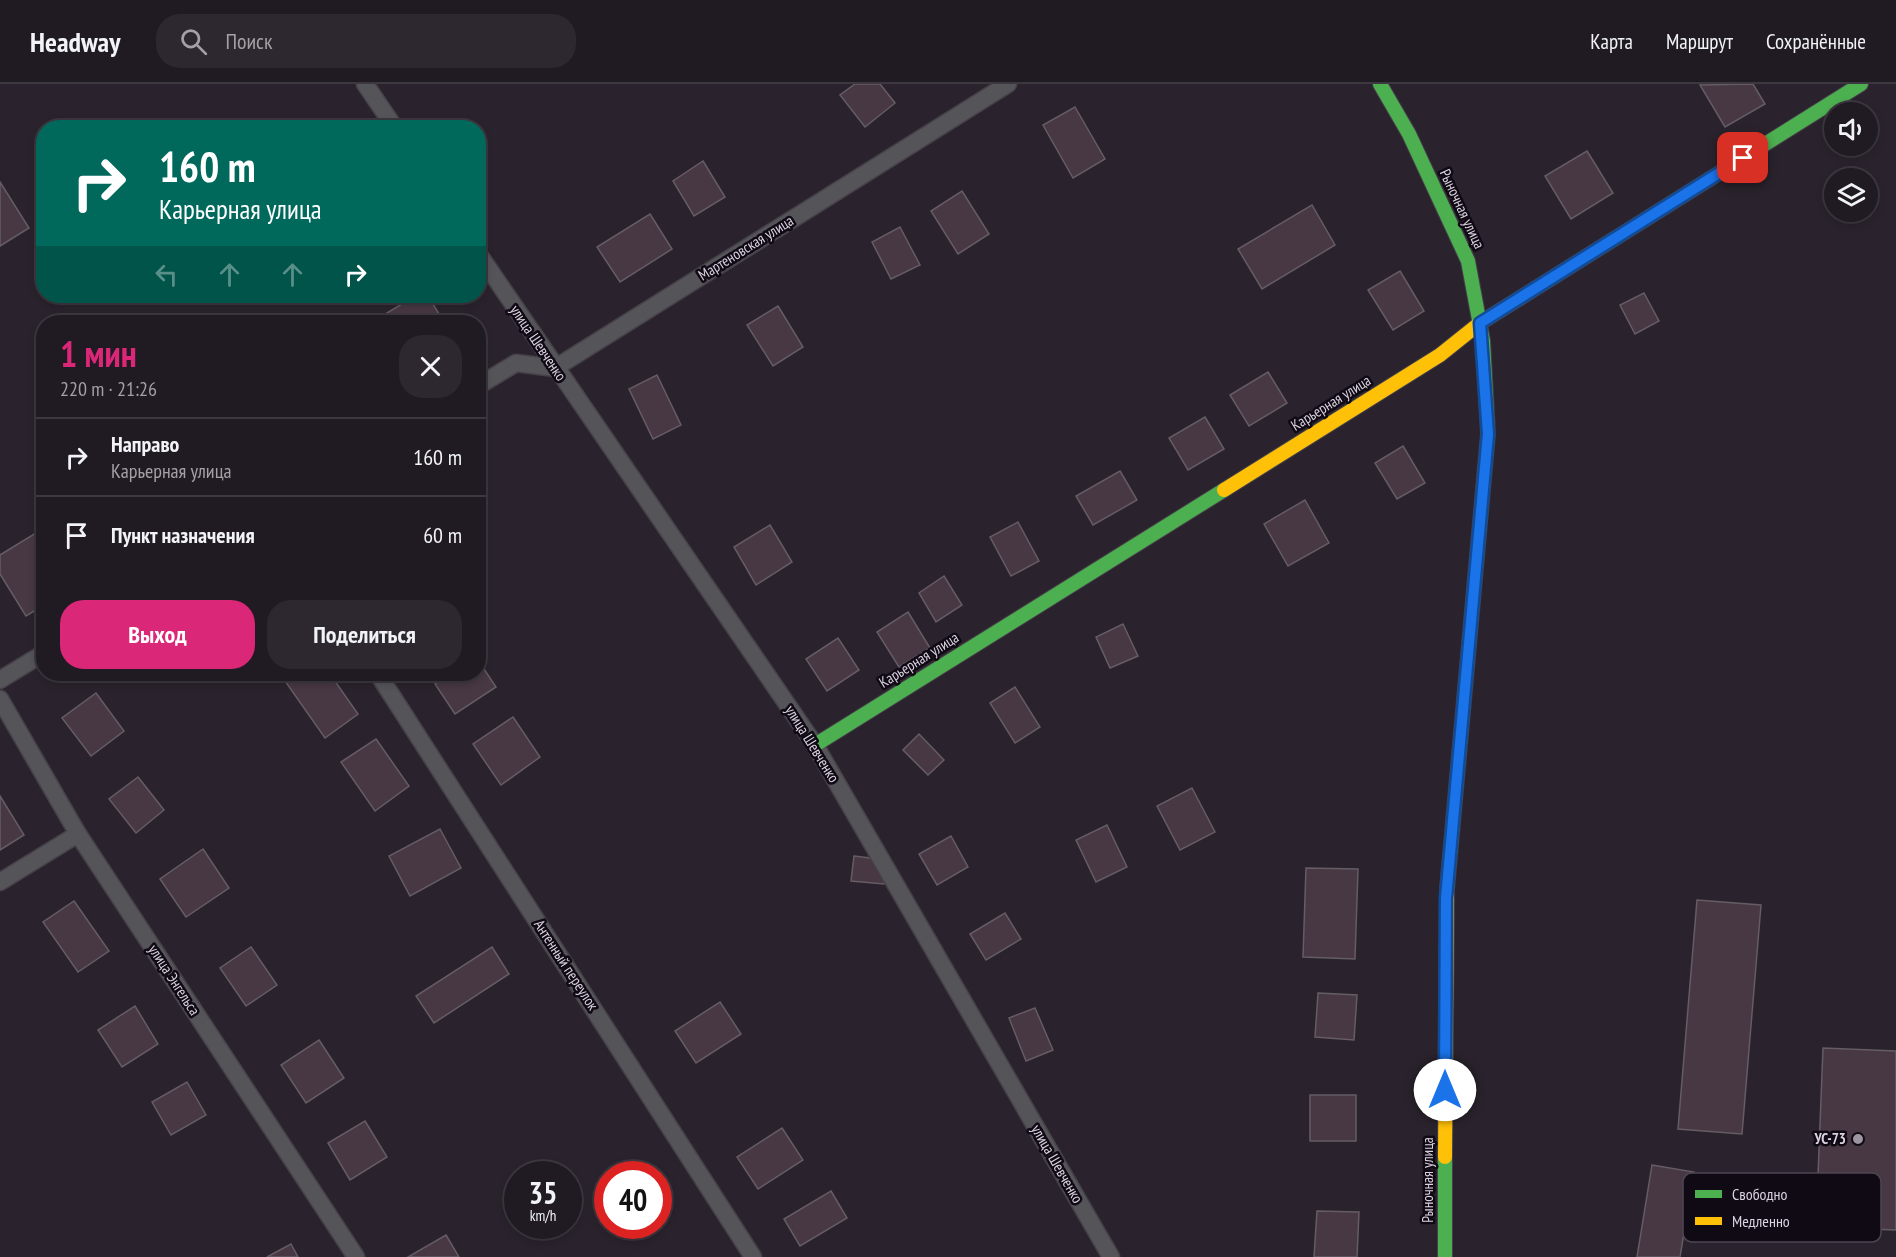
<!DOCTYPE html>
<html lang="ru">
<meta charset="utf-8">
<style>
:root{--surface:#201a22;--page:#2d272f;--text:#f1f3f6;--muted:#a2a1a5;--line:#3d3840;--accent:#db2777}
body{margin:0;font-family:"PT Sans Narrow",sans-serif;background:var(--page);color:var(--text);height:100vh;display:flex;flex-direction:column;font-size:22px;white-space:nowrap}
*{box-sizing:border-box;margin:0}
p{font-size:20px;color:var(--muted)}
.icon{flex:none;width:33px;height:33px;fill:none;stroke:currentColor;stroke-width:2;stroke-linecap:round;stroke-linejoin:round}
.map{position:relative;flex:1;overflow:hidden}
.panel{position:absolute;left:36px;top:231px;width:450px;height:366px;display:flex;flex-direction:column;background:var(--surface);border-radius:24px;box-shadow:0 3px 9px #0003,0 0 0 2px var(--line)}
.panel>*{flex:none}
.hud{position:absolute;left:36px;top:36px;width:450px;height:183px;border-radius:24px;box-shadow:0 3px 9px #0003,0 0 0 2px var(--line);background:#00695c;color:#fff;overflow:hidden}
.controls{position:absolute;left:1824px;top:18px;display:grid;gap:12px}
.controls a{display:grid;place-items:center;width:54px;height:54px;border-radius:50%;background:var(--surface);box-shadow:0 3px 9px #0003,0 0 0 2px var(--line);font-size:30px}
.speed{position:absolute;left:504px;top:1077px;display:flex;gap:12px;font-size:30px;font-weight:700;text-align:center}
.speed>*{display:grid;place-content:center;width:78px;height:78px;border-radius:50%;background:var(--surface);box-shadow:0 3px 9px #0003,0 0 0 2px var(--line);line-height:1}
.speed small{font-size:15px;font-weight:400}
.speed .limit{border:9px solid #d22;background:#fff;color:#111}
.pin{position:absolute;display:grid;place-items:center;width:51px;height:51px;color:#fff;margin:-26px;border-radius:12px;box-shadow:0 3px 9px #0006}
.me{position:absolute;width:66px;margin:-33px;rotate:0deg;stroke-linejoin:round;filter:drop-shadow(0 0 4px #0008)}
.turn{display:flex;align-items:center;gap:21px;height:126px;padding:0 24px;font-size:27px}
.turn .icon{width:78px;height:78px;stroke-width:2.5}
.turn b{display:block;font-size:42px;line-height:51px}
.lanes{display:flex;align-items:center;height:57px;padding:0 24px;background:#0003;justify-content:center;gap:30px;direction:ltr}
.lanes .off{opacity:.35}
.round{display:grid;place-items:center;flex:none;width:63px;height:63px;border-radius:24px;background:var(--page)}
.summary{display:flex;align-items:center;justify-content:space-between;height:102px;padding:0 24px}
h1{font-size:36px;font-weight:800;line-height:45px;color:var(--accent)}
.action{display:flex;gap:12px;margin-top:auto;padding:12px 24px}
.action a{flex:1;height:69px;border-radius:24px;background:var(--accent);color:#fff;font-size:24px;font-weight:800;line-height:69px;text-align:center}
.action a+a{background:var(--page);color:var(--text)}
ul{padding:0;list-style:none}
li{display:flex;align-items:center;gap:18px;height:78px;padding:0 24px;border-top:2px solid var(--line)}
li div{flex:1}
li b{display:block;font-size:22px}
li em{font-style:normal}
header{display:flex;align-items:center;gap:36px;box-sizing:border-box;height:84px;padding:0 30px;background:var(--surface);border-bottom:2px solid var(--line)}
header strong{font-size:28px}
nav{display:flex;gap:33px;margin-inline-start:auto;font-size:21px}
.search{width:420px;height:54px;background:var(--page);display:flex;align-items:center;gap:15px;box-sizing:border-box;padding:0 21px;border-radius:24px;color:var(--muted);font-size:22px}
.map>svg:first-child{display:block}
.building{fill:#473844;stroke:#655c64;stroke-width:1.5}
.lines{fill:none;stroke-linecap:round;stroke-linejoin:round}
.lane-casing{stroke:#464049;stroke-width:19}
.fast-casing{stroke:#464049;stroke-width:16}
.slow-casing{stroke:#464049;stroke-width:16}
.lane{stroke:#555459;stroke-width:16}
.fast{stroke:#4caf50;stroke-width:14}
.slow{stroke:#ffc107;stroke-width:14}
.route-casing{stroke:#114b97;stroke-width:15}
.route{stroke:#1a73e8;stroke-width:10}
.poi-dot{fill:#9e95a2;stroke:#100a14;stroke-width:2}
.labels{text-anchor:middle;stroke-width:5;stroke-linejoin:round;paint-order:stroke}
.street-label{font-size:15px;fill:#dcd3e1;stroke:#100a14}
.poi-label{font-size:15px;font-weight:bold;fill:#dcd3e1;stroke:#100a14;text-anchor:end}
.key{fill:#100a14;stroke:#4d4652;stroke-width:1.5}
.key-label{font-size:16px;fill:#dcd3e1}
</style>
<header>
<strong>Headway</strong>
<div class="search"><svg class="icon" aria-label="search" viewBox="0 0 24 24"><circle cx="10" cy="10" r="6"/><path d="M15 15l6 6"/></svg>Поиск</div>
<nav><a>Карта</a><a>Маршрут</a><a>Сохранённые</a></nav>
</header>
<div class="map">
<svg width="1896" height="1173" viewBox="0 0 1896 1173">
<rect width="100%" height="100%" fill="#2a232d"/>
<g class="building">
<path d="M855,0H880L895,19L865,43L840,11Z"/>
<path d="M1753,0L1765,20L1725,43L1700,1Z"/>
<path d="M1075,23L1105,75L1073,94L1043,41Z"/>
<path d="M1587,67L1613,109L1571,135L1545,92Z"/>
<path d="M703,77L725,113L694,132L673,97Z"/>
<path d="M0,98L29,144L0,162Z"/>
<path d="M962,107L989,150L958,170L931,127Z"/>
<path d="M1312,121L1335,161L1262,205L1238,165Z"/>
<path d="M650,130L672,165L620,198L597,163Z"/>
<path d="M900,143L920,181L891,195L872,158Z"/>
<path d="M1400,187L1424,227L1393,246L1368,206Z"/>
<path d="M1644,209L1659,237L1635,250L1620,221Z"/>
<path d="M415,212H428L444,238H372Z"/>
<path d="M778,222L803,263L773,282L747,241Z"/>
<path d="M1268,288L1287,319L1249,342L1230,311Z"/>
<path d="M657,291L681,341L653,355L629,305Z"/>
<path d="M1205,333L1224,365L1188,386L1169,354Z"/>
<path d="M1403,362L1425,399L1397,415L1375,379Z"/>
<path d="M1120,387L1137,416L1093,441L1076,412Z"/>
<path d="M1305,416L1329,459L1288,482L1264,440Z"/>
<path d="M1018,438L1039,477L1011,492L990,453Z"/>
<path d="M770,441L792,478L756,501L734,463Z"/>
<path d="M44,444V521L26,532L0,490V471Z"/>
<path d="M944,492L962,521L936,538L919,509Z"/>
<path d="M908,528L930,564L899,583L877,548Z"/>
<path d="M1123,540L1138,572L1110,584L1096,553Z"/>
<path d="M838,554L859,586L827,607L806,575Z"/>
<path d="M478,576L496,603L455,630L435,600L450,590H478Z"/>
<path d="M296,590H330L358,630L325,654L285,597Z"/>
<path d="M1015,603L1040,643L1015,659L990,619Z"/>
<path d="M96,609L124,647L91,672L62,634Z"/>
<path d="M513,633L540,673L501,701L473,660Z"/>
<path d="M919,650L944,676L928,691L903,666Z"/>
<path d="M376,655L409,702L375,727L341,678Z"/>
<path d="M138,693L164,726L136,749L109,715Z"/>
<path d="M1192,704L1215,748L1180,766L1157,722Z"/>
<path d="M0,712L24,751L0,766Z"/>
<path d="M1107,741L1127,783L1096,798L1076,756Z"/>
<path d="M440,745L461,784L410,812L389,772Z"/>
<path d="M951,752L968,783L937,801L919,770Z"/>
<path d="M203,765L229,804L186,833L160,795Z"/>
<path d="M854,772L886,776L884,800L851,797Z"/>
<path d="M1306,784L1358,785L1355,875L1303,873Z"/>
<path d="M1697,816L1761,821L1742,1050L1678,1045Z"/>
<path d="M74,817L109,867L78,888L43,838Z"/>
<path d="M1005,829L1021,855L986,876L970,850Z"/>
<path d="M251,863L277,901L246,922L220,884Z"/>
<path d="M492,863L509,890L434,939L416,912Z"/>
<path d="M1318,909L1357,911L1354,956L1315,953Z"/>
<path d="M720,918L741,950L696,979L675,947Z"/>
<path d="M135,922L158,960L122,983L98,946Z"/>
<path d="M1035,924L1053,966L1026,977L1009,934Z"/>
<path d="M319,956L344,994L306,1019L281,981Z"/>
<path d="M1823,964L1896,967V1146L1816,1143Z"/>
<path d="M187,998L206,1031L171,1051L152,1018Z"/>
<rect x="1310" y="1011" width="46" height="46"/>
<path d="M365,1037L387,1073L350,1096L328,1059Z"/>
<path d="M782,1044L803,1076L758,1105L737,1073Z"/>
<path d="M1652,1081L1694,1088L1680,1173H1637Z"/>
<path d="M831,1107L847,1134L800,1162L784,1135Z"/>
<path d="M1317,1127L1359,1128L1357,1173H1314Z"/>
<path d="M446,1151L459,1173H408Z"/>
<path d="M291,1160L298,1173H267Z"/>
</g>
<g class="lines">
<defs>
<g id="lane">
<path d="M365,0L395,44"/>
<path d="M478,169L815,661L1111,1173"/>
<path d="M478,302L516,279L555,284L1008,0"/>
<path d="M378,590L753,1173"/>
<path d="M0,596L44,569"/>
<path d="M0,615L78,750L356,1173"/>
<path d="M0,798L78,750"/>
</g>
<g id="fast">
<path d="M1380,0L1409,50L1468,177L1483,257L1488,350L1447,805"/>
<path d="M1520,214L1861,0"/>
<path d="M815,661L1224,406"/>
<path d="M1445,1173V1073"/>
</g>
<g id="slow">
<path d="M1224,406L1440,271L1480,239L1520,214"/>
<path d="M1445,1073L1447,805"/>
</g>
</defs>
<use href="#lane" class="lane-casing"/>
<use href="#fast" class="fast-casing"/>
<use href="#slow" class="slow-casing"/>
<use href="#lane" class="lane"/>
<use href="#fast" class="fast"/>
<use href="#slow" class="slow"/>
</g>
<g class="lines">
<defs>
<path id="route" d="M1445,1006L1446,814L1488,350L1480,239L1743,74"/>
</defs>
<use href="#route" class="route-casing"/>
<use href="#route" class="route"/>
</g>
<circle class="poi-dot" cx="1858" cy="1055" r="6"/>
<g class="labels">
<g class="street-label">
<text transform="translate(1462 125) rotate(65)" y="5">Рыночная улица</text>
<text transform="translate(746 164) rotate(-32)" y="5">Мартеновская улица</text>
<text transform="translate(538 259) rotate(56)" y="5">улица Шевченко</text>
<text transform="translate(1331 319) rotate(-32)" y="5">Карьерная улица</text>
<text transform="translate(919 576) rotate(-32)" y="5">Карьерная улица</text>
<text transform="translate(812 660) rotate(58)" y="5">улица Шевченко</text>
<text transform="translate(566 881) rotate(57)" y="5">Антенный переулок</text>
<text transform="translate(174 896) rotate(57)" y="5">улица Энгельса</text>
<text transform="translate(1057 1080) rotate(60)" y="5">улица Шевченко</text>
<text transform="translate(1428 1096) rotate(-90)" y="5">Рыночная улица</text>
</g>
<g class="poi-label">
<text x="1846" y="1060">УС-73</text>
</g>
</g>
<rect x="1683" y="1089" width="198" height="69" rx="9" class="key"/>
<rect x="1695" y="1106" width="27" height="8" fill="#4caf50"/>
<rect x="1695" y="1133" width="27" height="8" fill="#ffc107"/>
<g class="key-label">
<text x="1732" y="1116">Свободно</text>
<text x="1732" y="1143">Медленно</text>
</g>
</svg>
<div class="controls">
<a><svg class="icon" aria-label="sound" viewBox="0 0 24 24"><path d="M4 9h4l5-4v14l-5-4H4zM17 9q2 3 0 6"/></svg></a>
<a><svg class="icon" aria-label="layers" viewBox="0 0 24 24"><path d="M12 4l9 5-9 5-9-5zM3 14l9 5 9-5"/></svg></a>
</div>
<div class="speed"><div>35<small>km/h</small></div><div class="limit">40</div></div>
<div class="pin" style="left:1743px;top:74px;background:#d93025"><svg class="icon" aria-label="arrive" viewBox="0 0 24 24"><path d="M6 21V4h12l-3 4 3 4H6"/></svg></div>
<svg class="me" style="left:1445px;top:1006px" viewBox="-20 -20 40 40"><circle r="19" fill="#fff"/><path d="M0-13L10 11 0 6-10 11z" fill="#1a73e8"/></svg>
<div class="hud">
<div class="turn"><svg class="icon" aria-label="right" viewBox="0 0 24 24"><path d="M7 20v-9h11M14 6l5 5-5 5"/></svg><div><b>160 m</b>Карьерная улица</div></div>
<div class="lanes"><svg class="icon off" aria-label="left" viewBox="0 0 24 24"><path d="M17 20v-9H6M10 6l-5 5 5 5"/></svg><svg class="icon off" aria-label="ahead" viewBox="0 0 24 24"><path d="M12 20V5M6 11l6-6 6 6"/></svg><svg class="icon off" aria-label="ahead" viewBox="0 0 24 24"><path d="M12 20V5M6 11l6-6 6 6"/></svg><svg class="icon" aria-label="right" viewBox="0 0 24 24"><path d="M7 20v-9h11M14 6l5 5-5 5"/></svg></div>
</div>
<section class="panel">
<div class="summary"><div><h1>1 мин</h1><p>220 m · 21:26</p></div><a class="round"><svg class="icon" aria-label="close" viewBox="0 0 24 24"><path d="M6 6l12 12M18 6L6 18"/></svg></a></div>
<ul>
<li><svg class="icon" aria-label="right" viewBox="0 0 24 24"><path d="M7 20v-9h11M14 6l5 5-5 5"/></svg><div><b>Направо</b><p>Карьерная улица</p></div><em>160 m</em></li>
<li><svg class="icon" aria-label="arrive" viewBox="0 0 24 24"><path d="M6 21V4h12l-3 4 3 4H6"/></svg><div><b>Пункт назначения</b></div><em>60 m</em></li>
</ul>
<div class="action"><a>Выход</a><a>Поделиться</a></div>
</section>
</div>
